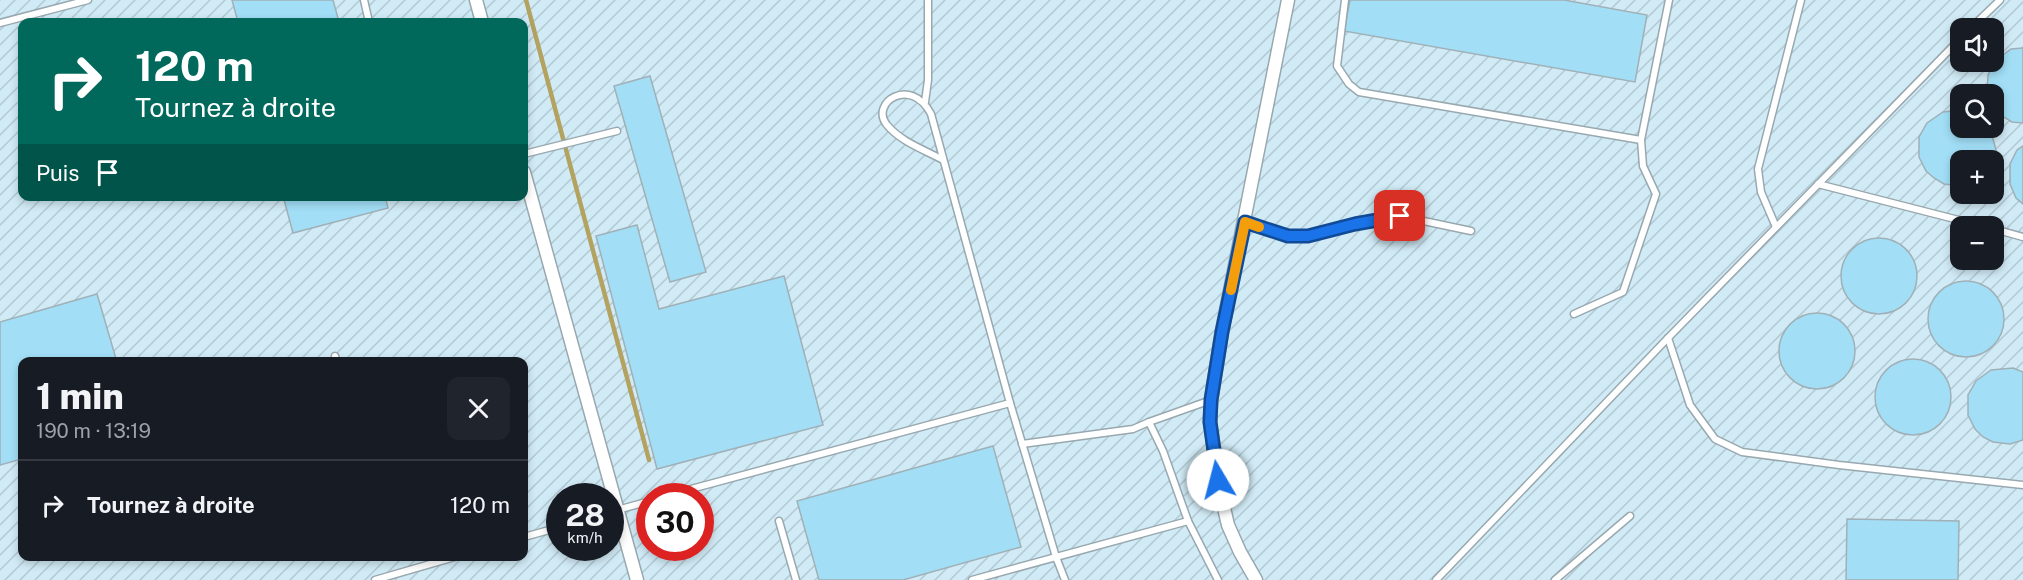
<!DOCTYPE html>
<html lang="fr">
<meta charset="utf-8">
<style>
:root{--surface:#171b24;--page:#20242c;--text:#f1f3f6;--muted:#9ea1a6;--line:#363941}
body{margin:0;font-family:"Public Sans",sans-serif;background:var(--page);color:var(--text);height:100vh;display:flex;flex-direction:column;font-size:22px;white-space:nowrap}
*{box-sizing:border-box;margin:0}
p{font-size:20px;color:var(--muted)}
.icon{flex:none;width:33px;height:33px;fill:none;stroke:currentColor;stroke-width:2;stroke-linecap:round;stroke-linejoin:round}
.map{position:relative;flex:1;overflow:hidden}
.drawer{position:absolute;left:18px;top:357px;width:510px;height:204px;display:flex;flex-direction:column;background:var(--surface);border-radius:12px;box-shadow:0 3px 9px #0003}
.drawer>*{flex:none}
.top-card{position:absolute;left:18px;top:18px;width:510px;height:183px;border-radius:12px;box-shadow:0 3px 9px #0003;background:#00695c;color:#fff;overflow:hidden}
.fabs{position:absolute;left:1950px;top:18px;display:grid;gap:12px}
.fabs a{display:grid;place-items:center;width:54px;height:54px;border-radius:12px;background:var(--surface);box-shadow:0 3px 9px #0003;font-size:30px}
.speed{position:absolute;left:546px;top:483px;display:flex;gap:12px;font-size:30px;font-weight:700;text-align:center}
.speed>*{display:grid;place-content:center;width:78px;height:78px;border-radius:50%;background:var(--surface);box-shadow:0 3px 9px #0003;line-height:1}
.speed small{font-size:15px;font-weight:400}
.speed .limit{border:9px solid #d22;background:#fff;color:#111}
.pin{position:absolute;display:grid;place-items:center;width:51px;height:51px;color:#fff;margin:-26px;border-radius:12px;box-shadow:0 3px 9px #0006}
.me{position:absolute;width:66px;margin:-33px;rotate:352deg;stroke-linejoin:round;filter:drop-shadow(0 0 4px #0008)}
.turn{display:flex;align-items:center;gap:21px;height:126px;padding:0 18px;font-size:27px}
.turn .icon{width:78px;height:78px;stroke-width:2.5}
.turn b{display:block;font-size:42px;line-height:51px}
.then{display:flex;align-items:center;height:57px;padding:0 18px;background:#0003;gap:12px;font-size:22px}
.round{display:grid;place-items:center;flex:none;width:63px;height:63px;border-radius:12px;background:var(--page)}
.summary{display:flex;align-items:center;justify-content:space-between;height:102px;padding:0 18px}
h1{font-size:36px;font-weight:800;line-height:45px}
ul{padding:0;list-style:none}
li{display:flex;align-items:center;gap:18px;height:90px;padding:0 18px;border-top:2px solid var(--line)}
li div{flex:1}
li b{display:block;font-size:22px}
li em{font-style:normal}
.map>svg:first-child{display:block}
.industrial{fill:url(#industrial-furrows);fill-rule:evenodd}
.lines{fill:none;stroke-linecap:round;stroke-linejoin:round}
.stream{stroke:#b3a260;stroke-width:4.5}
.building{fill:#a2dff7;stroke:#a0b0b7;stroke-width:1.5}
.service-casing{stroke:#98a8af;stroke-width:9}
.minor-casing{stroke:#98a8af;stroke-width:15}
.service{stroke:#fff;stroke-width:6}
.minor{stroke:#fff;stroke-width:12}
.route-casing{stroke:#114b97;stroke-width:15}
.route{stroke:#1a73e8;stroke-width:10}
.slow{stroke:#f59e0b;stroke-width:10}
</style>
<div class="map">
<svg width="2023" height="580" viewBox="0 0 2023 580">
<defs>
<pattern id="industrial-furrows" width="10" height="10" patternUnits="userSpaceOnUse" patternTransform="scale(1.5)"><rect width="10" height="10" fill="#d1ebf6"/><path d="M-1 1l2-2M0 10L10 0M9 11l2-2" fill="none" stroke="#b2c8d2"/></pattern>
</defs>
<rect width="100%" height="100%" fill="#e5f6fd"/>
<path class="industrial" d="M0,0H2023V580H0ZM22,22H524V196H22ZM1960,28H1994V62H1960ZM1960,94H1994V128H1960ZM1960,160H1994V194H1960ZM1960,226H1994V260H1960ZM22,362H524V556H22ZM560,496H610V548H560ZM650,496H700V548H650Z"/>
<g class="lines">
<path class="stream" d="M526,0L649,460"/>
</g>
<g class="building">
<path d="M232,0H333L339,22H238Z"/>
<path d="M1350,0H1564L1647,15L1635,82L1344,31Z"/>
<path d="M2023,48V123L2012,122L2002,116L1994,108V94H1987L1988,75L1995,61L2011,49Z"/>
<path d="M650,76L706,272L670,282L614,86Z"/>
<path d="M1960,110V128H1990L1996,150L1992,160H1960V186L1944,184L1934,178L1926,171L1919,157V137L1927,123L1943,112Z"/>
<path d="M2023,146V204L2016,198L2010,184V164L2017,150Z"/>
<path d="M283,196H385L388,208L293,233Z"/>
<path d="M637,225L659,309L784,276L823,425L657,469L596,236Z"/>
<circle cx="1879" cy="276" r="38"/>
<circle cx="1966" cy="319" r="38"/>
<path d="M97,294L117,362H22V459L0,465V322Z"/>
<circle cx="1817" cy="351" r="38"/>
<circle cx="1913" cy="397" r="38"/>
<path d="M2013,368L2023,372V440L2010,444L1993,442L1983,437L1975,429L1968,415V395L1976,381L1991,370Z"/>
<path d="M993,446L1021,547L903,580H819L797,501Z"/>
<path d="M1847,519L1959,521L1958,580H1846Z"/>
</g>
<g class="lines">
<defs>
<g id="service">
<path d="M364,0L369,22"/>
<path d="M1345,0L1337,66L1349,84L1359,92L1641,140"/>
<path d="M0,23L88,0"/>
<path d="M1971,28L2000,0"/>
<path d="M925,102L928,80V0"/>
<path d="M524,154L617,131"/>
<path d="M943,160C925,150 901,142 887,125C869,103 911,75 931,114L1010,403L1056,557L1065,580"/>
<path d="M1818,184L1982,226"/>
<path d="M1245,222L1288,236H1308L1355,224L1400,216L1471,231"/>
<path d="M1776,227L1761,192L1758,169L1801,0"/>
<path d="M1994,229L2023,237"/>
<path d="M1574,314L1623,292L1656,194L1643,166L1641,140L1669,0"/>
<path d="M1668,338L1690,405L1715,439L1742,452L1839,465L2023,485"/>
<path d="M335,356L337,362"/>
<path d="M1149,422L1211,400"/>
<path d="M1022,444L1133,429L1149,422L1163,451L1188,521L1218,580"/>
<path d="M665,496L1010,403"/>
<path d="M610,512L650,501"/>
<path d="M779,521L796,580"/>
<path d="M524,537L560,527"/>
<path d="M375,580L458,556"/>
<path d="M972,580L1188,521"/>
<path d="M1436,580L1668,338L1960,39"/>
<path d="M1555,580L1630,516"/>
</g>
<g id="minor">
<path d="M476,0L482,22"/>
<path d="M524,172L637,580"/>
<path d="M1256,580L1240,552L1228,525L1221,495L1210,422L1211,400L1222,331L1288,0"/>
</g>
</defs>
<use href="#service" class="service-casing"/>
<use href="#minor" class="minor-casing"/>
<use href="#service" class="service"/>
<use href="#minor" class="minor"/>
</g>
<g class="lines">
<defs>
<path id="route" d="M1218,480L1210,422L1211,400L1222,332L1245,222L1288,236H1308L1355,224L1400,216"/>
</defs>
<use href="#route" class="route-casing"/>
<use href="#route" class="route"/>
<path class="slow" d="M1231,290L1245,222L1259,227"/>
</g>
</svg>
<div class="fabs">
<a><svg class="icon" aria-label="sound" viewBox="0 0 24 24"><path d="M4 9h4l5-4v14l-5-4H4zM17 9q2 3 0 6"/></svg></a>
<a><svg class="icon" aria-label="search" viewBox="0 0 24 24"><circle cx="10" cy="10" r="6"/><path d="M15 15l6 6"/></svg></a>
<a>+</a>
<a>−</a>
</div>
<div class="speed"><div>28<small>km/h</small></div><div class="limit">30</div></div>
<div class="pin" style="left:1400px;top:216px;background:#d93025"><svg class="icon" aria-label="arrive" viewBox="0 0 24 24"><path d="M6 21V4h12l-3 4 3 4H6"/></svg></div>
<svg class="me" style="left:1218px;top:480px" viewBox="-20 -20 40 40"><circle r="19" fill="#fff"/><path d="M0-13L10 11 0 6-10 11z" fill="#1a73e8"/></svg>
<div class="top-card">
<div class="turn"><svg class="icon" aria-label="right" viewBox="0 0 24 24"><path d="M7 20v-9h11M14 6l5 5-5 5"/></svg><div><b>120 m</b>Tournez à droite</div></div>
<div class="then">Puis<svg class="icon" aria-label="arrive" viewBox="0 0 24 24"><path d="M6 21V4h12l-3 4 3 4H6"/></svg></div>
</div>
<section class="drawer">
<div class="summary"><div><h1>1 min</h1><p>190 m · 13:19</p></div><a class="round"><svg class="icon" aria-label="close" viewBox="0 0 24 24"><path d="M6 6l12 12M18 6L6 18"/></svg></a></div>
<ul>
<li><svg class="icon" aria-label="right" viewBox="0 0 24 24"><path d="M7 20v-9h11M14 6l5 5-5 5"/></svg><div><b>Tournez à droite</b></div><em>120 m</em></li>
</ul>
</section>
</div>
